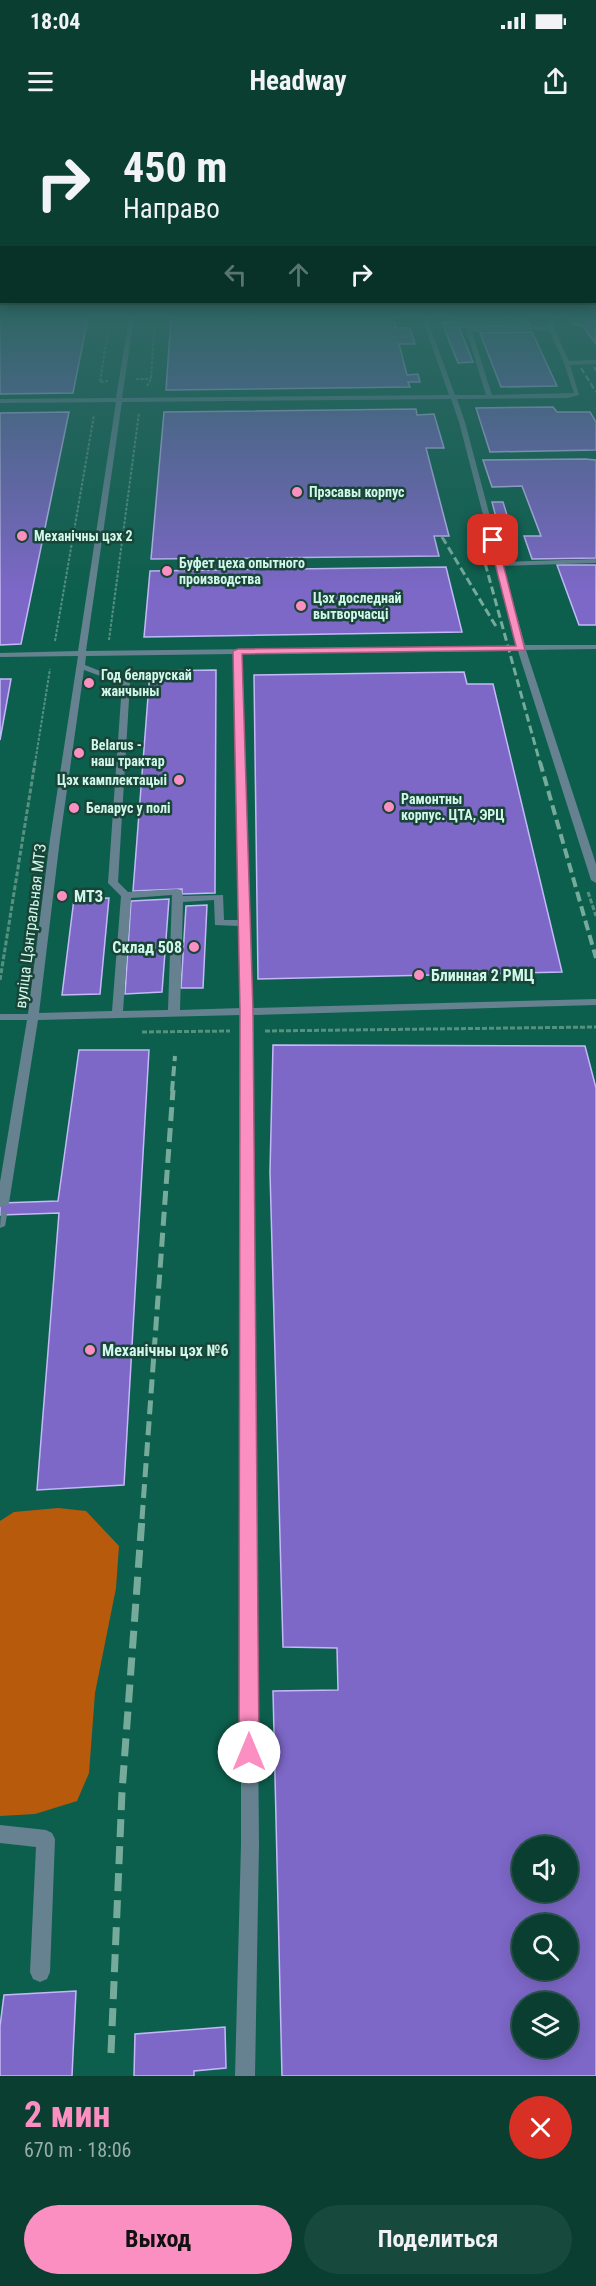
<!DOCTYPE html>
<html lang="ru">
<meta charset="utf-8">
<style>
:root{--surface:#0a3e31;--page:#18493d;--text:#f1f3f6;--muted:#99aeab;--line:#2a574d;--accent:#fc8fc1}
body{margin:0;font-family:"Roboto Condensed",sans-serif;background:var(--page);color:var(--text);height:100vh;display:flex;flex-direction:column;font-size:22px;white-space:nowrap}
*{box-sizing:border-box;margin:0}
p{font-size:20px;color:var(--muted)}
.icon{flex:none;width:33px;height:33px;fill:none;stroke:currentColor;stroke-width:2;stroke-linecap:round;stroke-linejoin:round}
.map{position:relative;height:1956px;overflow:hidden}
.sheet{display:flex;flex-direction:column;background:var(--surface);flex:1}
.sheet>*{flex:none}
.guide{position:absolute;left:0px;top:0px;width:597px;height:183px;box-shadow:0 3px 15px #0003,0 0 0 2px var(--line);background:#0a3e31;color:var(--text);overflow:hidden}
.controls{position:absolute;left:512px;top:1716px;display:grid;gap:12px}
.controls a{display:grid;place-items:center;width:66px;height:66px;border-radius:50%;background:var(--surface);box-shadow:0 3px 15px #0003,0 0 0 2px var(--line);font-size:30px}
.pin{position:absolute;display:grid;place-items:center;width:51px;height:51px;color:#fff;margin:-26px;border-radius:12px;box-shadow:0 3px 9px #0006}
.me{position:absolute;width:66px;margin:-33px;rotate:0deg;stroke-linejoin:round;filter:drop-shadow(0 0 4px #0008)}
.turn{display:flex;align-items:center;gap:21px;height:126px;padding:0 24px;font-size:27px}
.turn .icon{width:78px;height:78px;stroke-width:2.5}
.turn b{display:block;font-size:42px;line-height:51px}
.lanes{display:flex;align-items:center;height:57px;padding:0 24px;background:#0003;justify-content:center;gap:30px;direction:ltr}
.lanes .off{opacity:.35}
.round{display:grid;place-items:center;flex:none;width:63px;height:63px;border-radius:32px;background:var(--page)}
.head{display:flex;align-items:center;justify-content:space-between;height:102px;padding:0 24px}
h1{font-size:36px;font-weight:700;line-height:45px;color:var(--accent)}
.cta{display:flex;gap:12px;margin-top:auto;padding:12px 24px}
.cta a{flex:1;height:69px;border-radius:36px;background:var(--accent);color:#111;font-size:24px;font-weight:700;line-height:69px;text-align:center}
.cta a+a{background:var(--page);color:var(--text)}
.status{display:flex;justify-content:space-between;align-items:center;height:42px;padding:0 30px;background:var(--surface);direction:ltr}
.status svg{height:16px;fill:currentColor}
header{display:flex;justify-content:space-between;align-items:center;height:78px;padding:0 24px;background:var(--surface);font-size:27px;font-weight:700}
.map>svg:first-child{display:block}
.built{fill:#0d5f4d;fill-rule:evenodd}
.forest{fill:#b75a0c}
.building{fill:#7d67c7;stroke:#c3b9f8;stroke-width:1.5;fill-rule:evenodd}
.lines{fill:none;stroke-linecap:round;stroke-linejoin:round}
.path-far1{stroke:#569080;stroke-width:2;stroke-dasharray:3 1.5;stroke-linecap:butt}
.path{stroke:#569080;stroke-width:3;stroke-dasharray:5 2;stroke-linecap:butt}
.service{fill:#668291;fill-rule:evenodd}
.rail-far4{stroke:#76ab9b;stroke-width:2;stroke-dasharray:6 3;stroke-linecap:butt}
.rail-far3{stroke:#76ab9b;stroke-width:3;stroke-dasharray:8 4;stroke-linecap:butt}
.rail-far2{stroke:#76ab9b;stroke-width:4;stroke-dasharray:10 5;stroke-linecap:butt}
.rail-far1{stroke:#76ab9b;stroke-width:5;stroke-dasharray:14 7;stroke-linecap:butt}
.rail{stroke:#76ab9b;stroke-width:7;stroke-dasharray:18 9;stroke-linecap:butt}
.route{fill:#fc8fc1;stroke:#a45d7d;stroke-width:1.5}
.poi-dot{fill:#fc8fc1;stroke:#194438;stroke-width:2}
.labels{text-anchor:middle;stroke-width:5;stroke-linejoin:round;paint-order:stroke}
.far-poi-label{font-size:14px;font-weight:bold;fill:#d0f7e9;stroke:#194438;text-anchor:start}
.poi-label{font-size:16px;font-weight:bold;fill:#d0f7e9;stroke:#194438;text-anchor:start}
.street-label{font-size:16px;fill:#d0f7e9;stroke:#194438}
</style>
<div class="status"><b>18:04</b><svg viewBox="0 0 49 12"><path d="M0 12V9h3v3zM5 12V6h3v6zM10 12V3h3v9zM15 12V0h3v12zM26 1h20v11H26zM47 4h2v5h-2z"/></svg></div>
<header><svg class="icon" aria-label="menu" viewBox="0 0 24 24"><path d="M4 6h16M4 12h16M4 18h16"/></svg>Headway<svg class="icon" aria-label="share" viewBox="0 0 24 24"><path d="M12 15V3M7 8l5-5 5 5M5 13v7h14v-7"/></svg></header>
<div class="map">
<svg width="596" height="1956" viewBox="0 0 596 1956">
<rect width="100%" height="100%" fill="#0d5241"/>
<path class="built" d="M0,198H596V1956H0ZM522,1726H567V1772H522ZM522,1804H567V1850H522ZM522,1882H567V1928H522Z"/>
<path class="forest" d="M58,1388L86,1391L119,1426L116,1468L95,1573L89,1653L77,1681L35,1694L0,1696V1401L14,1392Z"/>
<g class="building">
<path d="M0,198H88L73,273L0,274Z"/>
<path d="M171,198H393L396,208H410L415,224H399L407,255L418,254L420,262H408L410,267L166,270Z"/>
<path d="M449,198H525L530,206L459,207L473,242L458,243L442,202H450Z"/>
<path d="M569,198H593L596,203V224L582,205H574Z"/>
<path d="M532,212L557,266L501,267L480,213Z"/>
<path d="M553,287L557,292H590L596,302V330L490,332L476,288Z"/>
<path d="M416,289L417,295L434,294L444,328H426L449,416H434L439,436L151,439L164,292Z"/>
<path d="M69,292L21,524L0,525V293Z"/>
<path d="M585,339L596,340V438L532,439L524,416H541L522,366L492,367L483,340Z"/>
<path d="M492,382H503L510,405H498Z"/>
<path d="M557,445H596V505H579Z"/>
<path d="M446,447L462,512L144,517L150,451Z"/>
<path d="M216,550L215,773L182,774V769L133,771L150,551Z"/>
<path d="M464,552L467,564H493L562,852L258,859L254,555Z"/>
<path d="M0,559H11L0,620Z"/>
<path d="M109,778L100,874L62,875L74,779Z"/>
<path d="M169,779L162,872L125,874L131,781Z"/>
<path d="M207,785L203,868H181L186,786Z"/>
<path d="M273,925L585,926L596,968V1956H282L273,1571L338,1570L337,1528L283,1527L270,1052ZM522,1726H567V1772H522ZM522,1804H567V1850H522ZM522,1882H567V1928H522Z"/>
<path d="M79,930H149L124,1365L37,1370L59,1093L0,1095V1083L58,1081Z"/>
<path d="M76,1871L72,1956H0V1906L4,1875Z"/>
<path d="M225,1907L226,1948L194,1951V1956H134L135,1914Z"/>
</g>
<g class="lines">
<g class="path-far1">
<path d="M136,259H151"/>
<path d="M108,261L100,262L110,198"/>
<path d="M147,266L151,259L155,198"/>
<path d="M109,520L139,293"/>
<path d="M55,521L94,295"/>
<path d="M35,643L50,549"/>
</g>
<g class="path">
<path d="M588,772L596,796"/>
<path d="M0,860L35,642"/>
<path d="M265,911L596,907"/>
<path d="M142,912L230,911"/>
</g>
<g class="service">
<path d="M129,198H134L122,278L449,275L422,198H427L455,275H486L466,210L469,208L549,206L553,198H557L554,208L569,241L596,240V244L570,245L579,275L568,278L457,279L465,302L502,442L596,439V443L503,446L525,525H596V529L526,530L596,744V763L591,760L518,531L242,534L252,888L596,879V885L252,895L259,1724L255,1956H235L241,1724V895L38,900L9,1083L8,1086L0,1087V1062L27,900H0V894H28L50,719L78,536L0,537V533L78,531L116,282L0,283V279L116,278ZM549,210L564,243L574,273L492,275L472,212ZM451,279L459,302L517,526L86,531L122,282ZM234,534L239,800H224L223,775L183,776L181,770L177,769L128,772L118,762L130,563L85,545L86,536ZM84,550L122,564L108,763L121,776L112,891L39,893L60,719ZM172,775L168,890L123,891L131,778ZM214,780L215,805L239,806L241,888L180,890L183,782Z"/>
<path d="M1,1090L6,1092L7,1095L5,1106L0,1108Z"/>
<path d="M0,1705L46,1710L52,1713L55,1719L50,1852L47,1859L40,1862L33,1859L30,1852L36,1727L0,1723Z"/>
</g>
<g class="rail-far4">
<path d="M594,247L596,251"/>
<path d="M581,248L596,272"/>
</g>
<g class="rail-far3">
<path d="M442,417L497,508"/>
<path d="M482,432L540,643"/>
</g>
<g class="rail-far2">
<path d="M540,642L596,838"/>
<path d="M172,971L175,936"/>
</g>
<path class="rail-far1" d="M142,1399L173,970"/>
<path class="rail" d="M111,1933L122,1672L142,1398"/>
</g>
<linearGradient id="sky" x2="0" y2="1"><stop stop-color="#072d24"/><stop offset="0.42" stop-color="#2f6665"/><stop offset="1" stop-color="#2f6665" stop-opacity="0"/></linearGradient>
<rect width="596" height="471" fill="url(#sky)"/>
<path class="route" d="M493,418L497,420L525,530L242,534L253,891L259,1632L257,1639L249,1642L242,1639L239,1632L240,891L233,531L238,529L516,526L489,420Z"/>
<g class="poi-dot">
<circle cx="297" cy="372" r="6"/>
<circle cx="22" cy="416" r="6"/>
<circle cx="167" cy="451" r="6"/>
<circle cx="301" cy="486" r="6"/>
<circle cx="89" cy="563" r="6"/>
<circle cx="79" cy="633" r="6"/>
<circle cx="179" cy="660" r="6"/>
<circle cx="389" cy="687" r="6"/>
<circle cx="74" cy="688" r="6"/>
<circle cx="62" cy="776" r="6"/>
<circle cx="194" cy="827" r="6"/>
<circle cx="419" cy="855" r="6"/>
<circle cx="90" cy="1230" r="6"/>
</g>
<g class="labels">
<g class="far-poi-label">
<text x="309" y="377">Прэсавы корпус</text>
<text x="34" y="421">Механічны цэх 2</text>
<text x="179" y="448">Буфет цеха опытного<tspan x="179" dy="16">производства</tspan></text>
<text x="313" y="483">Цэх доследнай<tspan x="313" dy="16">вытворчасці</tspan></text>
<text x="101" y="560">Год беларускай<tspan x="101" dy="16">жанчыны</tspan></text>
<text x="91" y="630">Belarus -<tspan x="91" dy="16">наш трактар</tspan></text>
<text x="167" y="665" text-anchor="end">Цэх камплектацыі</text>
<text x="401" y="684">Рамонтны<tspan x="401" dy="16">корпус. ЦТА, ЭРЦ</tspan></text>
<text x="86" y="693">Беларус у полі</text>
</g>
<g class="poi-label">
<text x="74" y="782">МТЗ</text>
<text x="182" y="833" text-anchor="end">Склад 508</text>
<text x="431" y="861">Блинная 2 РМЦ</text>
<text x="102" y="1236">Механічны цэх №6</text>
</g>
<g class="street-label">
<text transform="translate(30 806) rotate(-83)" y="6">вуліца Цэнтральная МТЗ</text>
</g>
</g>
</svg>
<div class="controls">
<a><svg class="icon" aria-label="sound" viewBox="0 0 24 24"><path d="M4 9h4l5-4v14l-5-4H4zM17 9q2 3 0 6"/></svg></a>
<a><svg class="icon" aria-label="search" viewBox="0 0 24 24"><circle cx="10" cy="10" r="6"/><path d="M15 15l6 6"/></svg></a>
<a><svg class="icon" aria-label="layers" viewBox="0 0 24 24"><path d="M12 4l9 5-9 5-9-5zM3 14l9 5 9-5"/></svg></a>
</div>
<div class="pin" style="left:493px;top:420px;background:#d93025"><svg class="icon" aria-label="arrive" viewBox="0 0 24 24"><path d="M6 21V4h12l-3 4 3 4H6"/></svg></div>
<svg class="me" style="left:249px;top:1632px" viewBox="-20 -20 40 40"><circle r="19" fill="#fff"/><path d="M0-13L10 11 0 6-10 11z" fill="#fc8fc1"/></svg>
<div class="guide">
<div class="turn"><svg class="icon" aria-label="right" viewBox="0 0 24 24"><path d="M7 20v-9h11M14 6l5 5-5 5"/></svg><div><b>450 m</b>Направо</div></div>
<div class="lanes"><svg class="icon off" aria-label="left" viewBox="0 0 24 24"><path d="M17 20v-9H6M10 6l-5 5 5 5"/></svg><svg class="icon off" aria-label="ahead" viewBox="0 0 24 24"><path d="M12 20V5M6 11l6-6 6 6"/></svg><svg class="icon" aria-label="right" viewBox="0 0 24 24"><path d="M7 20v-9h11M14 6l5 5-5 5"/></svg></div>
</div>
</div>
<section class="sheet">
<div class="head"><div><h1>2 мин</h1><p>670 m · 18:06</p></div><a class="round" style="background:#d93025;color:#fff"><svg class="icon" aria-label="close" viewBox="0 0 24 24"><path d="M6 6l12 12M18 6L6 18"/></svg></a></div>
<div class="cta"><a>Выход</a><a>Поделиться</a></div>
</section>
